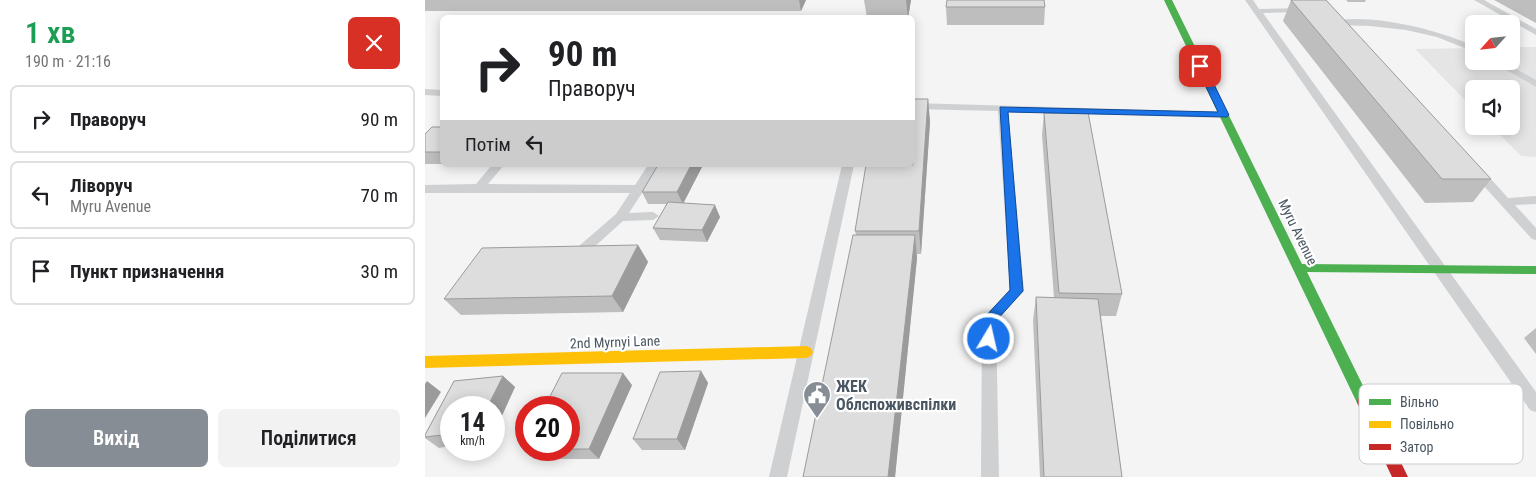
<!DOCTYPE html>
<html lang="uk">
<meta charset="utf-8">
<style>
:root{--surface:#fff;--page:#f2f2f2;--text:#202124;--muted:#757577;--line:#e0e0e0;--accent:#868d94}
body{margin:0;font-family:"Roboto Condensed",sans-serif;background:var(--page);color:var(--text);height:100vh;display:flex;flex-direction:column;font-size:19px;white-space:nowrap}
*{box-sizing:border-box;margin:0}
p{font-size:16px;color:var(--muted)}
.icon{flex:none;width:28px;height:28px;fill:none;stroke:currentColor;stroke-width:2;stroke-linecap:round;stroke-linejoin:round}
.map{position:relative;flex:1;overflow:hidden}
.sheet{display:flex;flex-direction:column;background:var(--surface);width:425px}
.sheet>*{flex:none}
.hud{position:absolute;left:15px;top:15px;width:475px;height:152px;border-radius:8px;box-shadow:0 2px 12px #0003;background:#fff;color:var(--text);overflow:hidden}
.needle{width:32px;rotate:243deg}
.controls{position:absolute;left:1040px;top:15px;display:grid;gap:10px}
.controls a{display:grid;place-items:center;width:55px;height:55px;border-radius:8px;background:var(--surface);box-shadow:0 2px 12px #0003;font-size:25px}
.speed{position:absolute;left:15px;top:396px;display:flex;gap:10px;font-size:25px;font-weight:700;text-align:center}
.speed>*{display:grid;place-content:center;width:65px;height:65px;border-radius:50%;background:var(--surface);box-shadow:0 2px 12px #0003;line-height:1}
.speed small{font-size:12px;font-weight:400}
.speed .limit{border:8px solid #d22;background:#fff;color:#111}
.pin{position:absolute;display:grid;place-items:center;width:42px;height:42px;color:#fff;margin:-21px;border-radius:10px;box-shadow:0 2px 8px #0006}
.me{position:absolute;width:55px;margin:-28px;rotate:9deg;stroke-linejoin:round;filter:drop-shadow(0 0 4px #0008)}
.turn{display:flex;align-items:center;gap:18px;height:105px;padding:0 25px;font-size:22px}
.turn .icon{width:65px;height:65px;stroke-width:2.5}
.turn b{display:block;font-size:35px;line-height:42px}
.then{display:flex;align-items:center;height:48px;padding:0 25px;background:#0003;gap:10px;font-size:19px}
.round{display:grid;place-items:center;flex:none;width:52px;height:52px;border-radius:8px;background:var(--page)}
.headline{display:flex;align-items:center;justify-content:space-between;height:85px;padding:0 25px}
h1{font-size:30px;font-weight:600;line-height:38px;color:#1e9e55}
.cta{display:flex;gap:10px;margin-top:auto;padding:10px 25px}
.cta a{flex:1;height:58px;border-radius:8px;background:var(--accent);color:#fff;font-size:20px;font-weight:600;line-height:58px;text-align:center}
.cta a+a{background:var(--page);color:var(--text)}
ul{padding:0;list-style:none}
li{display:flex;align-items:center;gap:15px;height:68px;margin:0 10px 8px;padding:0 15px;border:2px solid var(--line);border-radius:8px}
li div{flex:1}
li b{display:block;font-size:19px}
li em{font-style:normal}
main{display:flex;flex:1;min-height:0}
.map>svg:first-child{display:block}
.education{fill:#e6e5e6}
.lines{fill:none;stroke-linecap:round;stroke-linejoin:round}
.lane{fill:#ced0d2;fill-rule:evenodd}
.fast{fill:#4caf50;fill-rule:evenodd}
.slow{fill:#ffc107;fill-rule:evenodd}
.jam{fill:#c62828;fill-rule:evenodd}
.wall{fill:#bebebf}
.shaded-wall{fill:#9b9b9b}
.building{fill:#ddddde;stroke:#9b9b9b}
.route{fill:#1a73e8;stroke:#114b97}
.labels{text-anchor:middle;stroke-width:4.5;stroke-linejoin:round;paint-order:stroke}
.street-label{font-size:14px;fill:#4a5661;stroke:#fff}
.near-poi-label{font-size:16px;font-weight:bold;fill:#4a5661;stroke:#fff;text-anchor:start}
.key{fill:#fff;stroke:#c9ccd0;stroke-width:1}
.key-label{font-size:14px;fill:#4a5661}
</style>
<main>
<section class="sheet">
<div class="headline"><div><h1>1 хв</h1><p>190 m · 21:16</p></div><a class="round" style="background:#d93025;color:#fff"><svg class="icon" aria-label="close" viewBox="0 0 24 24"><path d="M6 6l12 12M18 6L6 18"/></svg></a></div>
<ul>
<li><svg class="icon" aria-label="right" viewBox="0 0 24 24"><path d="M7 20v-9h11M14 6l5 5-5 5"/></svg><div><b>Праворуч</b></div><em>90 m</em></li>
<li><svg class="icon" aria-label="left" viewBox="0 0 24 24"><path d="M17 20v-9H6M10 6l-5 5 5 5"/></svg><div><b>Ліворуч</b><p>Myru Avenue</p></div><em>70 m</em></li>
<li><svg class="icon" aria-label="arrive" viewBox="0 0 24 24"><path d="M6 21V4h12l-3 4 3 4H6"/></svg><div><b>Пункт призначення</b></div><em>30 m</em></li>
</ul>
<div class="cta"><a>Вихід</a><a>Поділитися</a></div>
</section>
<div class="map">
<svg width="1111" height="477" viewBox="0 0 1111 477">
<rect width="100%" height="100%" fill="#f4f4f4"/>
<path class="education" d="M1086,47H1111V157L1096,156L1066,126H1086V89H1049V109L990,49L1049,48V61H1086Z"/>
<g class="lines">
<g class="lane">
<path d="M820,0H828L834,9L882,8V12H879L838,13L1111,392V412L1105,410Z"/>
<path d="M1049,0H1059L1111,29V35Z"/>
<path d="M906,21C946,13 1012,29 1049,46V52L1012,37L981,30L945,26L909,25L905,23Z"/>
<path d="M1066,61H1077L1111,80V87Z"/>
<path d="M0,89L18,90V96L0,95Z"/>
<path d="M488,103L799,112L804,115L799,118L583,112L599,291L571,321L574,477H556L557,319L585,289L573,111L488,109Z"/>
<path d="M67,165H79L63,184L210,185L223,165H235L204,213L228,212L234,216L228,220L198,221L157,258H147L146,255L147,252L191,214L205,193H0V185L51,184Z"/>
<path d="M417,165H429L362,477H344Z"/>
<path d="M1052,167L1056,168L1083,198L1111,196V204L1090,205L1111,228V240L1107,239L1048,174L1046,171Z"/>
</g>
<path class="fast" d="M739,0H747L877,264L1111,266V274L882,272L946,402L944,407L939,408L934,407Z"/>
<path class="slow" d="M381,346L386,348L388,352L386,356L381,358L0,368V356Z"/>
<path class="jam" d="M939,396L944,397L983,477H967L932,402L934,397Z"/>
</g>
<g class="wall">
<path d="M0,0H381L376,11H0Z"/>
<path d="M439,0H486L483,18H442Z"/>
<path d="M866,0L1066,179L1048,202L1000,203L858,21Z"/>
<path d="M921,0H941L940,2H923Z"/>
<path d="M1069,0H1111V23Z"/>
<path d="M521,7H620L619,25H522Z"/>
<path d="M503,99L505,122L496,254H492V258L470,477H378L431,235L430,231Z"/>
<path d="M619,113L697,294L691,316H676L697,477H615L608,320L611,297L629,298L617,135Z"/>
<path d="M18,127V164H0V134Z"/>
<path d="M233,165H278L258,203L295,217L282,242L235,240L228,228L242,204H223L217,192Z"/>
<path d="M213,245L223,262L198,312L36,315L19,299Z"/>
<path d="M1111,328V354L1099,338Z"/>
<path d="M276,371L283,383L260,450H217L208,439Z"/>
<path d="M78,376L90,387L69,433V408H26V446L14,448L0,438V435L29,381Z"/>
<path d="M207,385L174,459H109L97,448L101,440V450H144V408Z"/>
</g>
<g class="shaded-wall">
<path d="M374,0H381L376,11Z"/>
<path d="M481,0H486L483,18Z"/>
<path d="M503,99L505,122L496,254L494,231Z"/>
<path d="M266,165H278L258,204L252,192Z"/>
<path d="M290,205L295,217L282,242L277,230Z"/>
<path d="M490,235L492,258L470,477H463Z"/>
<path d="M213,245L223,262L198,312L187,296Z"/>
<path d="M276,371L283,383L260,450L252,439Z"/>
<path d="M198,373L207,385L174,459L164,449Z"/>
<path d="M78,376L90,387L69,433V408H62Z"/>
<path d="M2,381L16,392L0,418V384Z"/>
</g>
<g class="building">
<path d="M522,0H619L620,7H521Z"/>
<path d="M866,0H901L1066,179H1017Z"/>
<path d="M488,99H503L494,231H430L441,165H488Z"/>
<path d="M663,112L697,294L634,293L619,113Z"/>
<path d="M7,127H18V152H0V134Z"/>
<path d="M233,165H266L252,192H217Z"/>
<path d="M243,202L290,205L277,230L228,228Z"/>
<path d="M428,235H490L463,477H378Z"/>
<path d="M213,245L187,296L19,299L57,248Z"/>
<path d="M611,297L673,299L697,477H619Z"/>
<path d="M276,371L252,439H208L235,372Z"/>
<path d="M137,373H198L164,449H144V408H119Z"/>
<path d="M78,376L62,408H26V434L0,437V435L29,381Z"/>
<path d="M101,440V448H97Z"/>
</g>
<path class="route" d="M775,63L780,66L804,115L802,117L583,112L598,291L571,321V339L569,343L564,344L560,343L558,339V319L585,290L575,107L793,112L771,66Z"/>
<defs>
<symbol id="civic-pin" viewBox="-11 -11 22 30"><path d="M0 17L-7.5 6A9.5 9.5 0 1 1 7.5 6Z" fill="#868d94" stroke="#fff"/><path d="M-.6-6.5H3V-4.5H.6V-3L4-1V1h2V6H-6V1h2V-1L-.6-3ZM-1.2 2.5V6h2.4V2.5Z" fill="#fff"/></symbol>
</defs>
<g fill-rule="evenodd">
<use href="#civic-pin" x="376" y="379" width="32" height="43"/>
</g>
<g class="labels">
<g class="street-label">
<text transform="translate(873 232) rotate(64)" y="5">Myru Avenue</text>
<text transform="translate(190 342) rotate(-2)" y="5">2nd Myrnyi Lane</text>
</g>
<g class="near-poi-label">
<text x="411" y="392">ЖЕК<tspan x="411" dy="18">Облспоживспілки</tspan></text>
</g>
</g>
<rect x="934" y="384" width="164" height="80" rx="8" class="key"/>
<rect x="944" y="399" width="22" height="6" fill="#4caf50"/>
<rect x="944" y="421" width="22" height="7" fill="#ffc107"/>
<rect x="944" y="444" width="22" height="6" fill="#c62828"/>
<g class="key-label">
<text x="975" y="407">Вільно</text>
<text x="975" y="429">Повільно</text>
<text x="975" y="452">Затор</text>
</g>
</svg>
<div class="controls">
<a><svg class="needle" viewBox="-14 -14 28 28"><path d="M0-13l5 13h-10z" fill="#e53935"/><path d="M0 13l5-13h-10z" fill="#757577"/></svg></a>
<a><svg class="icon" aria-label="sound" viewBox="0 0 24 24"><path d="M4 9h4l5-4v14l-5-4H4zM17 9q2 3 0 6"/></svg></a>
</div>
<div class="speed"><div>14<small>km/h</small></div><div class="limit">20</div></div>
<div class="pin" style="left:775px;top:66px;background:#d93025"><svg class="icon" aria-label="arrive" viewBox="0 0 24 24"><path d="M6 21V4h12l-3 4 3 4H6"/></svg></div>
<svg class="me" style="left:564px;top:339px" viewBox="-20 -20 40 40"><circle r="17" fill="#1a73e8" stroke="#fff" stroke-width="3"/><path d="M0-11L8 9 0 5-8 9z" fill="#fff"/></svg>
<div class="hud">
<div class="turn"><svg class="icon" aria-label="right" viewBox="0 0 24 24"><path d="M7 20v-9h11M14 6l5 5-5 5"/></svg><div><b>90 m</b>Праворуч</div></div>
<div class="then">Потім<svg class="icon" aria-label="left" viewBox="0 0 24 24"><path d="M17 20v-9H6M10 6l-5 5 5 5"/></svg></div>
</div>
</div>
</main>
